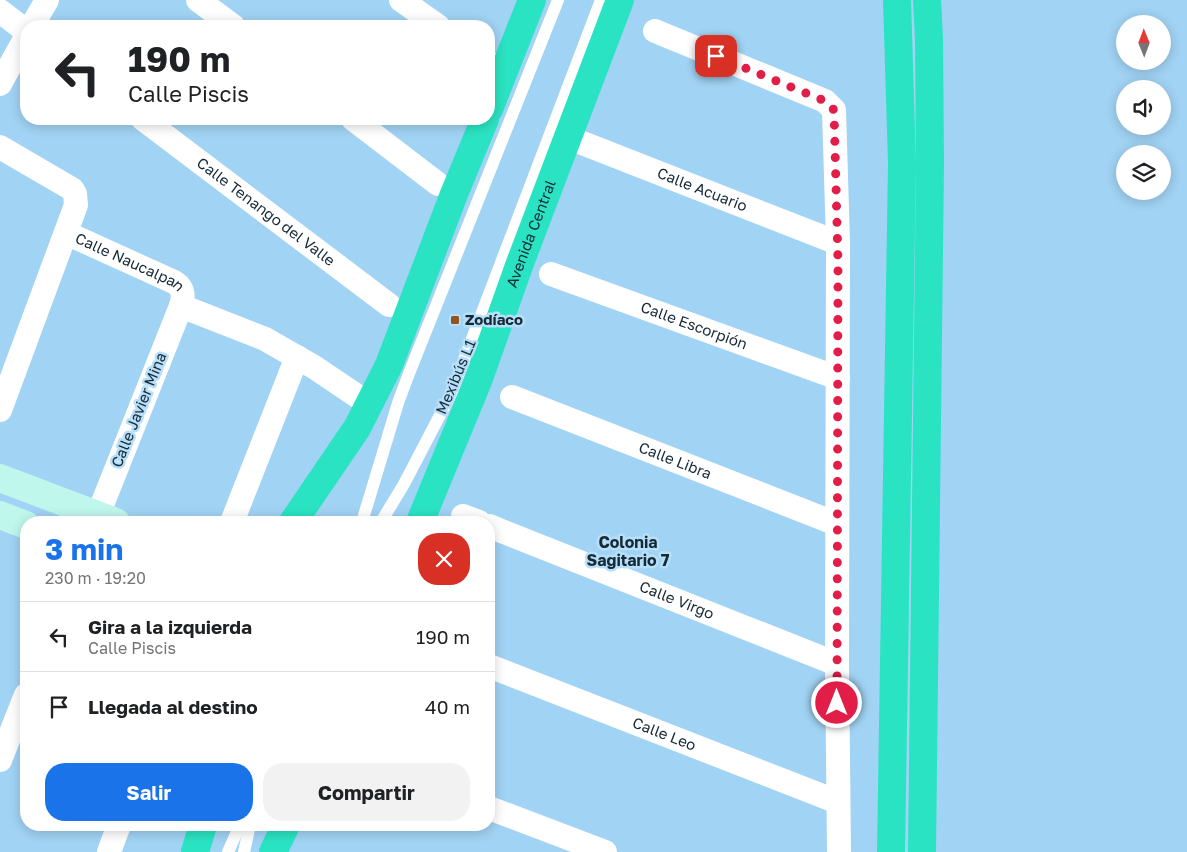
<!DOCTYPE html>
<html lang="es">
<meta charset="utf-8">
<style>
:root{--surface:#fff;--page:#f2f2f2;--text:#202124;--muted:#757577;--line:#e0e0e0;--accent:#1a73e8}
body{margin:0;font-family:"Golos Text",sans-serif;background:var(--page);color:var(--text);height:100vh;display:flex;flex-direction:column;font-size:19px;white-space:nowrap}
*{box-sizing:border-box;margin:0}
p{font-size:16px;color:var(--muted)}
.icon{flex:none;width:28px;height:28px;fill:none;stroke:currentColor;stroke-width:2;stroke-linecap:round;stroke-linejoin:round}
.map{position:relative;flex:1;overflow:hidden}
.drawer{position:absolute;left:20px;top:516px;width:475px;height:315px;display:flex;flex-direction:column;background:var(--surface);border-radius:20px;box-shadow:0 2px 12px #0003}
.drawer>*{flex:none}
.top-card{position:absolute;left:20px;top:20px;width:475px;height:105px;border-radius:20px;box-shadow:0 2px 12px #0003;background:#fff;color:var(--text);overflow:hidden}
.needle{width:32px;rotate:359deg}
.tools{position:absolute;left:1116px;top:15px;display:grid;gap:10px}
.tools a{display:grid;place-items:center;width:55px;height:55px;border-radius:50%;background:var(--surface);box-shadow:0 2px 12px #0003;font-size:25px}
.pin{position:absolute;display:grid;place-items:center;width:42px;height:42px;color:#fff;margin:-21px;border-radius:10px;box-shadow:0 2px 8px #0006}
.me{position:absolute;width:55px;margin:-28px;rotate:0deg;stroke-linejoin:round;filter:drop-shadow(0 0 4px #0008)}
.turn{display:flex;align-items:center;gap:18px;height:105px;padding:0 25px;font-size:22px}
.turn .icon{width:65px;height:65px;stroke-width:2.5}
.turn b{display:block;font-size:35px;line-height:42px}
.round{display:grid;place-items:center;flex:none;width:52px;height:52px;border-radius:20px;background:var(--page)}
.headline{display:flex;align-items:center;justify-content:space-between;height:85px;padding:0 25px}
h1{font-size:30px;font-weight:700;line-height:38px;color:var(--accent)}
.primary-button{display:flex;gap:10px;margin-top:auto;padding:10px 25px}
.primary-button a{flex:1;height:58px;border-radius:20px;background:var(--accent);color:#fff;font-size:20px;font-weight:700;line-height:58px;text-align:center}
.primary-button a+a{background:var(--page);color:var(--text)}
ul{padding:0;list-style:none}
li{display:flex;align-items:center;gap:15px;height:70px;padding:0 25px;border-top:1px solid var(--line)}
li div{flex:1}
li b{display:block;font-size:19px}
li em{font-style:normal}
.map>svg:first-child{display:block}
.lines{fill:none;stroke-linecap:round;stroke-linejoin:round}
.lane{stroke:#fff;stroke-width:12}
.street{stroke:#fff;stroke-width:24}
.secondary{stroke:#bff7ed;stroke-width:28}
.highway{stroke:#2ae3c2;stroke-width:28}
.route{stroke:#e11d48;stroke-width:9;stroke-dasharray:0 16.2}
.poi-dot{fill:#94541e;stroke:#b7dff9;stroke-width:2}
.labels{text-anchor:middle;stroke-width:5;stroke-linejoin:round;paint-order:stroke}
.street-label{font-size:15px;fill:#162a36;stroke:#b7dff9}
.poi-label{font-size:15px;font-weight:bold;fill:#162a36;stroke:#b7dff9;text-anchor:start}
.neighbourhood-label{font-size:16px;font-weight:bold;fill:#162a36;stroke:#b7dff9}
</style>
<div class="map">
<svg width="1187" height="852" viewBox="0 0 1187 852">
<rect width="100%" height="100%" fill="#a1d3f4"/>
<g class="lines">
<g class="lane">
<path d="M362,522L398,403L408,376L558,0"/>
<path d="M381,522L404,484L451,394L601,0"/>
<path d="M228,852L240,825"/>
<path d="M244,852L250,825"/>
</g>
<g class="street">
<path d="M198,0L233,26"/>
<path d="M401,0L438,26"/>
<path d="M0,11L26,31"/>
<path d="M32,26L47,0"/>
<path d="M655,31L825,101L834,110L838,243L837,664L839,852"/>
<path d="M489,63L503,74"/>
<path d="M0,84L26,37"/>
<path id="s1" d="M143,119L389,305"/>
<path d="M353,119L438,184"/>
<path id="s2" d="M567,137L838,243"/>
<path d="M0,147L72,189L75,194L76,205L0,410"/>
<path id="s3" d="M66,233L174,282C184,288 184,296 181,306L98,515"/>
<path id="s4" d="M551,274L838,378"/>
<path d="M181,306L265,339L314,367L369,404"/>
<path id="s5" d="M512,397L837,524"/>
<path d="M463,516L479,522"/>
<path d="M232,522L297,357"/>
<path id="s6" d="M489,526L837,664"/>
<path id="s7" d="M489,666L838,802"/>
<path d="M0,760L26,695"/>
<path d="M489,808L605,852"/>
<path d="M109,852L119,825"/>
</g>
<g class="secondary">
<path d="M0,478L116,522"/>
<path d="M0,515L26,525"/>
</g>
<g class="highway">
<path d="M489,109L532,0"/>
<path d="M293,522L357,428L389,365L454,194L485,119"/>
<path id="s8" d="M420,522L478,381L520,263L620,0"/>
<path d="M195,852L203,825"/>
<path d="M273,852L286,825"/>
<path d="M891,852L902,163L897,0"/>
<path d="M922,852L930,163L929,39L927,0"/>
</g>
</g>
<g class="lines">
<path class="route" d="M716,56L825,101L834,110L838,262L837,703"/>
</g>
<rect class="poi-dot" x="450" y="315" width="10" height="10" rx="2.5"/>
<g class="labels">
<g class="street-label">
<text dy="5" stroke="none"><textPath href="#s2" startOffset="145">Calle Acuario</textPath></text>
<text dy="5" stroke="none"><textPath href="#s1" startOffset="154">Calle Tenango del Valle</textPath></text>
<text dy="5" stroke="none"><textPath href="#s8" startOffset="309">Avenida Central</textPath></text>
<text dy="5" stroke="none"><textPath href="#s3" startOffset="70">Calle Naucalpan</textPath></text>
<text dy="5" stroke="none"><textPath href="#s4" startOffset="152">Calle Escorpión</textPath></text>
<text transform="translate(456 377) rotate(-67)" y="5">Mexibús L1</text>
<text transform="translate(139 410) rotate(-68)" y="5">Calle Javier Mina</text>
<text dy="5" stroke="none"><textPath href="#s5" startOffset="175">Calle Libra</textPath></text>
<text dy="5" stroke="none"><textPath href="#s6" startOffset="202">Calle Virgo</textPath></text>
<text dy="5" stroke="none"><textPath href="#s7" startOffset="188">Calle Leo</textPath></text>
</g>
<g class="poi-label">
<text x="465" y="325">Zodíaco</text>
</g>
<g class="neighbourhood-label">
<text x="628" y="548">Colonia<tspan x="628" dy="18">Sagitario 7</tspan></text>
</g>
</g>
</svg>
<div class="tools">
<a><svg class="needle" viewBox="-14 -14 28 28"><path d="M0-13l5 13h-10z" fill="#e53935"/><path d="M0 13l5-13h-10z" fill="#757577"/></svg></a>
<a><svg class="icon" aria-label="sound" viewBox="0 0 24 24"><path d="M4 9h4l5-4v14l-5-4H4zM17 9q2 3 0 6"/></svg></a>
<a><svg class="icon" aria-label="layers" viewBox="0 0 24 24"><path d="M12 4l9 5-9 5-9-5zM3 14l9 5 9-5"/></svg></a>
</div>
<div class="pin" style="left:716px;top:56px;background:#d93025"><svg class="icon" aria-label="arrive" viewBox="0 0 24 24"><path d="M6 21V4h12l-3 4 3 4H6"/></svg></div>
<svg class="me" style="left:837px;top:703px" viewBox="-20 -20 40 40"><circle r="17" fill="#e11d48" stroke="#fff" stroke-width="3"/><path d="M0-11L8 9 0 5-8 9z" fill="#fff"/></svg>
<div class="top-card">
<div class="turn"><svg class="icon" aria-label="left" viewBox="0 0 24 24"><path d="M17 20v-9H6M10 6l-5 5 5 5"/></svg><div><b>190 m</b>Calle Piscis</div></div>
</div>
<section class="drawer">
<div class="headline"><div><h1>3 min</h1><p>230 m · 19:20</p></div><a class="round" style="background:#d93025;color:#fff"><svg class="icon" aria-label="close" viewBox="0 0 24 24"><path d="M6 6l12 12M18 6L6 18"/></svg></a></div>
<ul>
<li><svg class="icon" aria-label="left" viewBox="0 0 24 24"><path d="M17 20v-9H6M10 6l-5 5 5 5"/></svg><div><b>Gira a la izquierda</b><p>Calle Piscis</p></div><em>190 m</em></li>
<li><svg class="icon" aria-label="arrive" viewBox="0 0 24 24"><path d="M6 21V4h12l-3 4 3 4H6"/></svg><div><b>Llegada al destino</b></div><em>40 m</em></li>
</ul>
<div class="primary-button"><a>Salir</a><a>Compartir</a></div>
</section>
</div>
